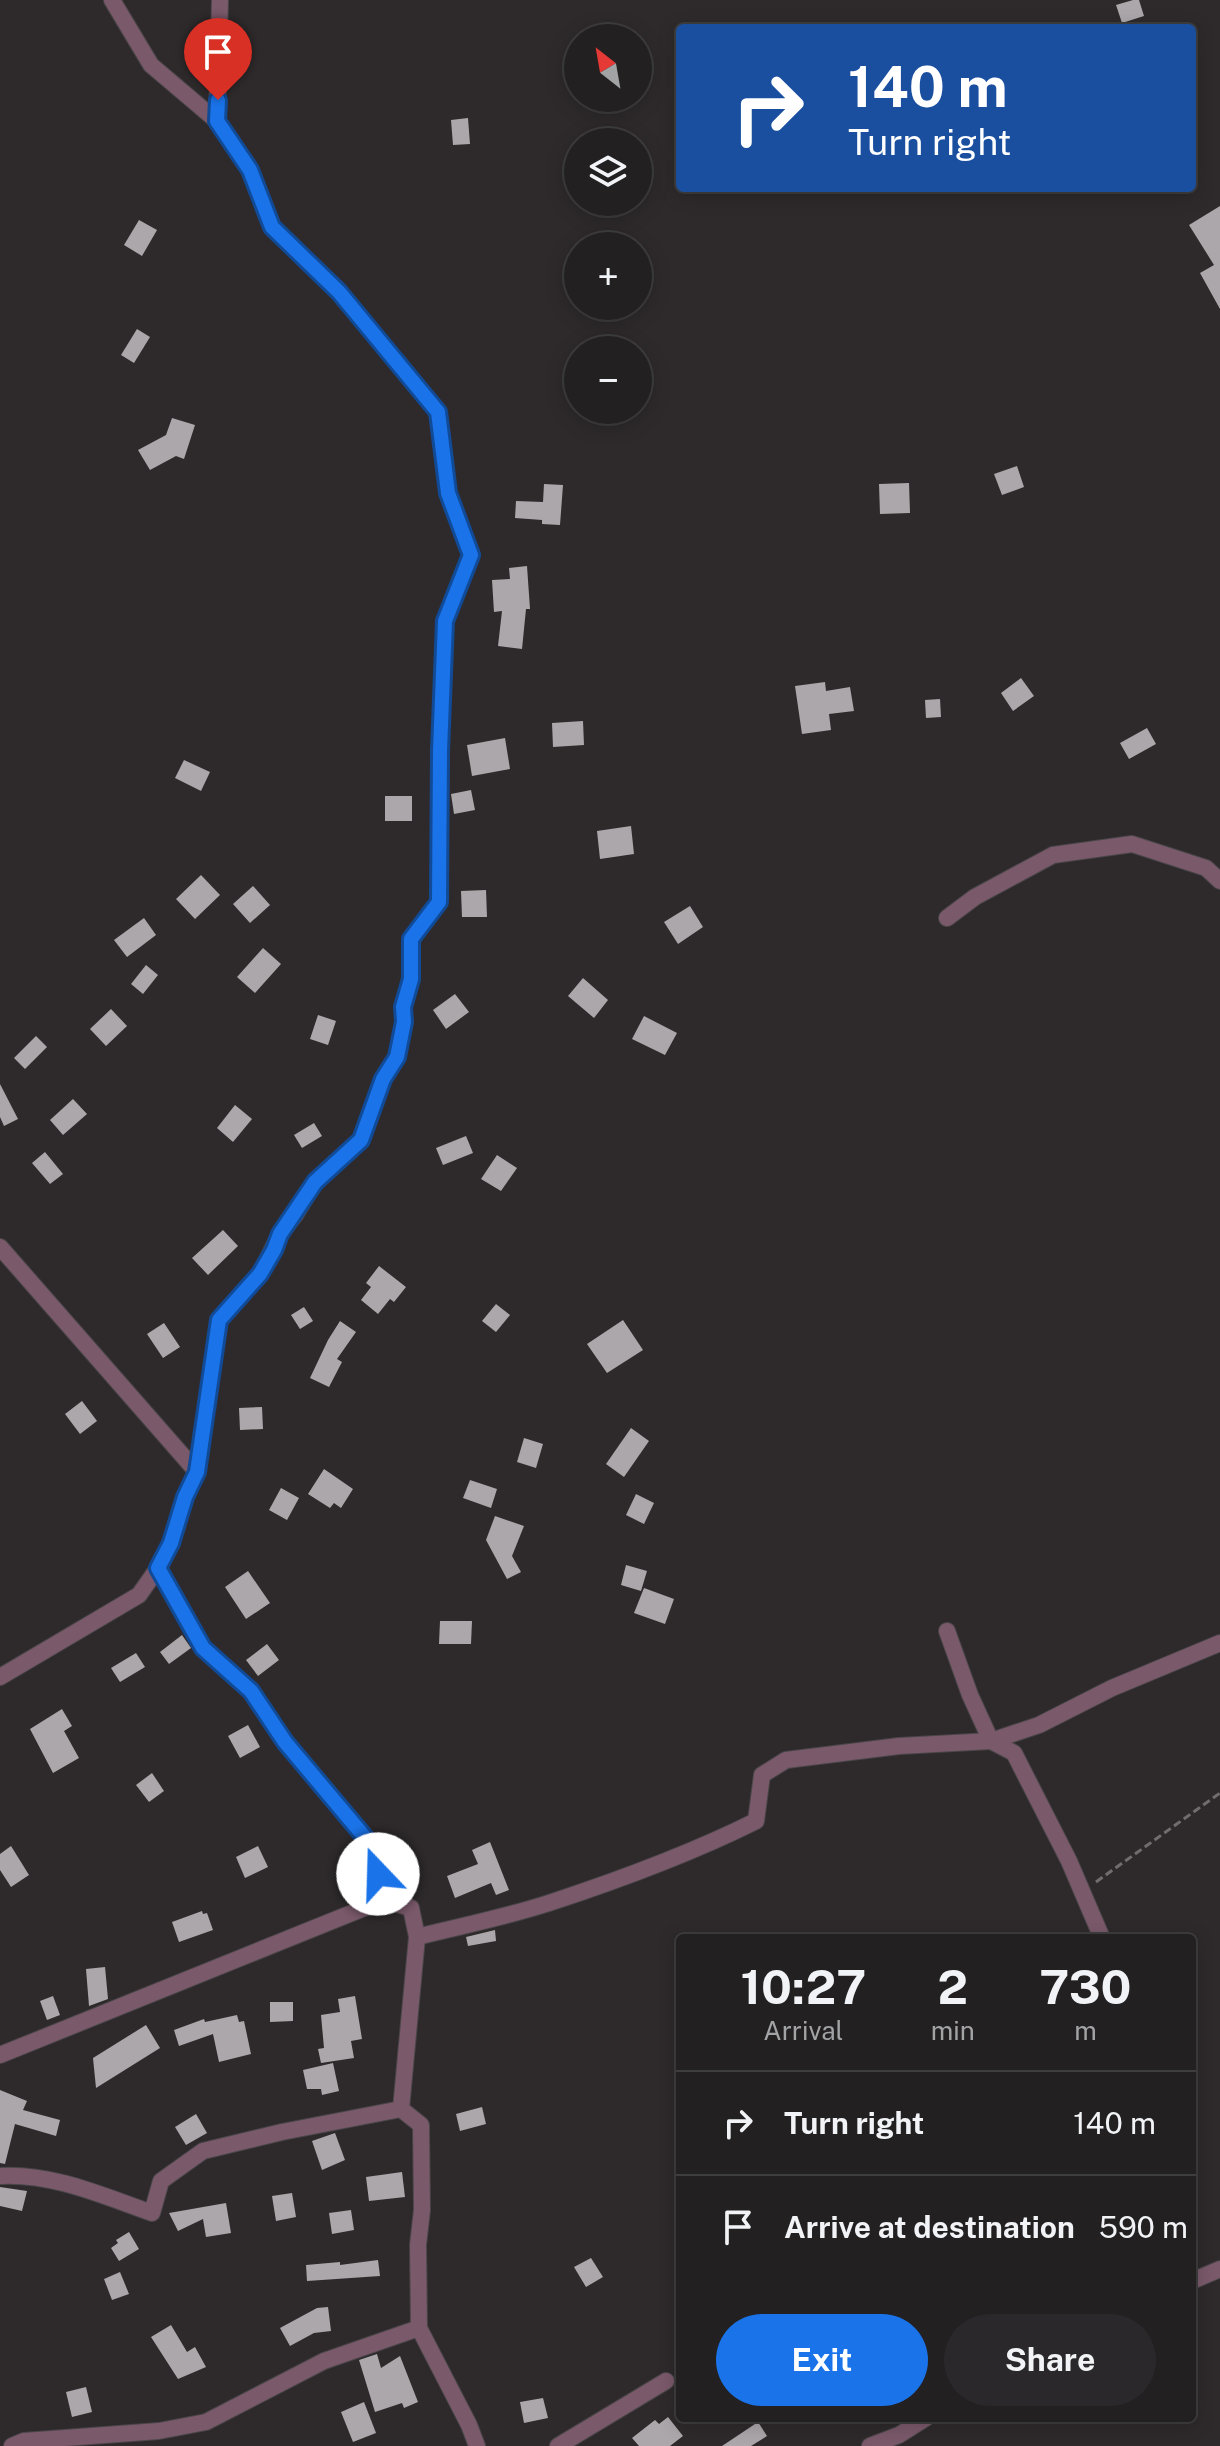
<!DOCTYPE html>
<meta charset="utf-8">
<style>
:root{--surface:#222021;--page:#2a282a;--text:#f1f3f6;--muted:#a2a3a5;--line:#3f3e3f;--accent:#1a73e8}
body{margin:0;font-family:"Public Sans",sans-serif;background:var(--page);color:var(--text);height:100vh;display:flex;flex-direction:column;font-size:30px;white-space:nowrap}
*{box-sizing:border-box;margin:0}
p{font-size:26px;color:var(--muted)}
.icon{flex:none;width:44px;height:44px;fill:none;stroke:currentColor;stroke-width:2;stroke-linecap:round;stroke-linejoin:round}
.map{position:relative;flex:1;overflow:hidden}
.sheet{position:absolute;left:676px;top:1934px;width:520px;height:488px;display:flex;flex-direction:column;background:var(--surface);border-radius:8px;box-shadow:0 4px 20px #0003,0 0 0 2px var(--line)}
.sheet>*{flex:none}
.guide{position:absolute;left:676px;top:24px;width:520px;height:168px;border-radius:8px;box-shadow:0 4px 20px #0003,0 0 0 2px var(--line);background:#1a4fa0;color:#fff;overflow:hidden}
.needle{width:52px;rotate:329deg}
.buttons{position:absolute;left:564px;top:24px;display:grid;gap:16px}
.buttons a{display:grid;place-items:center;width:88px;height:88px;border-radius:50%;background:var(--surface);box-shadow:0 4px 20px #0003,0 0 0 2px var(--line);font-size:40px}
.pin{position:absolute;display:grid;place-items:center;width:68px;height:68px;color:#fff;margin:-82px -34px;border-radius:50% 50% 50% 0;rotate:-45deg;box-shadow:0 0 8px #0007}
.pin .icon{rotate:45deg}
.me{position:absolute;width:88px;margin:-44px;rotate:339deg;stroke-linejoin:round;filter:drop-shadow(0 0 6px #0008)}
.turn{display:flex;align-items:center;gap:28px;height:168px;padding:0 40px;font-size:36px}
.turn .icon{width:104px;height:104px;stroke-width:2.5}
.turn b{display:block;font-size:56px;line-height:68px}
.eta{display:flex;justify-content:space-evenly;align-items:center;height:136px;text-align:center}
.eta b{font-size:48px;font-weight:700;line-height:56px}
.action{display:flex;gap:16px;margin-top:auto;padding:16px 40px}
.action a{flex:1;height:92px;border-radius:48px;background:var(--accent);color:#fff;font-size:32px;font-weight:700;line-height:92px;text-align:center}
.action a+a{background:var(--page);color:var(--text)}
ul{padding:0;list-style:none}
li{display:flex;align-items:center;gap:24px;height:104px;padding:0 40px;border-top:2px solid var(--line)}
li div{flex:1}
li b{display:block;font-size:30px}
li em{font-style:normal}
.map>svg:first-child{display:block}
.building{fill:#aca7aa}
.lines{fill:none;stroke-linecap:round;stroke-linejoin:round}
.street-casing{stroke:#4a4648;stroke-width:18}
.path{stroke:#706d6f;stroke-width:3;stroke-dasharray:8 4;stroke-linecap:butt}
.street{stroke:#7a596b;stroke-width:16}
.route-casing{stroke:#114b97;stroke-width:20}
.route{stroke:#1a73e8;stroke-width:14}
</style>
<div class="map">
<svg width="1220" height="2446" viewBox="0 0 1220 2446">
<rect width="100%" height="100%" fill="#2e2a2c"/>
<g class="building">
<path d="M1133,0H1139L1144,16L1122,23L1116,5Z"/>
<path d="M468,118L470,144L453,145L451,120Z"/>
<path d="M1220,206V309L1200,273L1214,265L1189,225Z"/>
<path d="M139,220L157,230L142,256L124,245Z"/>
<path d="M137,329L150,337L134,363L121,355Z"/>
<path d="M172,418L195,425L184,459L176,456L150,470L138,450L166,435Z"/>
<path d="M1017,466L1024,487L1002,495L994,474Z"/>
<path d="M909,483L910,513L880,514L879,484Z"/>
<path d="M544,484L563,485L560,525L542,524V520L515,518L516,501L543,502Z"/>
<path d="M527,566L530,609H526L522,649L498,646L502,611L494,612L492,580L510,579L509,568Z"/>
<path d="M1021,678L1034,696L1013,711L1001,693Z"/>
<path d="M825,682L826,691L850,687L854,711L829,714L831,730L802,734L795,686Z"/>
<path d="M940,699L941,717L926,718L925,700Z"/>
<path d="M583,721L584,745L553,747L552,723Z"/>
<path d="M1147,728L1156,744L1129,759L1120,743Z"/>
<path d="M505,738L510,769L472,776L467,745Z"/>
<path d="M184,760L210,772L201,791L175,778Z"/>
<path d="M471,790L475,810L454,814L451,794Z"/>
<rect x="385" y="796" width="27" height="25"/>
<path d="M631,826L634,854L600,859L597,831Z"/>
<path d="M201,875L220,895L195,919L176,899Z"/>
<path d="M253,886L270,905L250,923L233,904Z"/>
<path d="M486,890L487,917H462L461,891Z"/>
<path d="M690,906L703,927L678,944L664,922Z"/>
<path d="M144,918L156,935L127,957L114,940Z"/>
<path d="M263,948L281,964L255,993L237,977Z"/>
<path d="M146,965L158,975L143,994L131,984Z"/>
<path d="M583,978L608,1000L594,1018L568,996Z"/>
<path d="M455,994L469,1012L446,1029L433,1010Z"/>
<path d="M111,1009L127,1026L106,1046L90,1029Z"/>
<path d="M318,1015L336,1021L328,1045L310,1039Z"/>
<path d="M644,1016L677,1033L665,1055L632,1039Z"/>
<path d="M36,1036L47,1047L25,1069L14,1058Z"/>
<path d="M0,1084L18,1119L4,1126L0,1117Z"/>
<path d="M73,1099L87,1114L63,1135L50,1120Z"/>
<path d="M235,1105L252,1119L233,1142L217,1128Z"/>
<path d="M314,1123L322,1136L302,1148L294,1135Z"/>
<path d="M466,1136L473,1153L443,1165L436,1148Z"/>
<path d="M45,1152L63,1174L50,1184L32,1163Z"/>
<path d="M497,1155L517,1168L501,1191L481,1179Z"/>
<path d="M223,1230L238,1246L208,1275L192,1258Z"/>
<path d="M379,1266L406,1287L394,1302L390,1299L378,1314L361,1300L371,1287L366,1283Z"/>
<path d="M496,1304L510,1315L496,1332L482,1321Z"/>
<path d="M304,1307L313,1321L300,1329L291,1315Z"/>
<path d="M623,1320L643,1350L607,1373L587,1344Z"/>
<path d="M340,1321L356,1332L337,1359L342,1362L329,1387L310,1378L328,1340Z"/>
<path d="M164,1323L180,1347L163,1358L147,1334Z"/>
<path d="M82,1401L97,1421L80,1434L65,1414Z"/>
<path d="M262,1407L263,1429L240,1430L239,1408Z"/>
<path d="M631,1428L649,1441L624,1477L606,1464Z"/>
<path d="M524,1438L543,1444L536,1468L517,1462Z"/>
<path d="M324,1469L353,1489L341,1508L334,1503L330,1508L308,1494Z"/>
<path d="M470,1480L497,1489L491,1508L463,1498Z"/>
<path d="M281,1488L299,1498L287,1520L269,1510Z"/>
<path d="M636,1494L654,1503L644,1524L626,1515Z"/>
<path d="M495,1516L524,1526L512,1556L521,1572L507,1579L486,1540Z"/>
<path d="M626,1565L647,1571L641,1591L621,1585Z"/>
<path d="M248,1571L270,1603L246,1619L225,1587Z"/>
<path d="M644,1588L674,1599L665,1624L634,1613Z"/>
<path d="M440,1621H472L471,1644H439Z"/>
<path d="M182,1635L191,1648L169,1664L160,1652Z"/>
<path d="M267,1644L279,1660L258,1676L246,1660Z"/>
<path d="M136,1653L145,1667L120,1682L111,1668Z"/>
<path d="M62,1709L72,1726L64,1731L79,1758L53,1773L30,1729Z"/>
<path d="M248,1725L260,1747L240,1758L228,1736Z"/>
<path d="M152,1773L164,1791L149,1802L136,1785Z"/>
<path d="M490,1842L509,1890L496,1895L491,1883L455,1898L447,1876L478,1864L472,1850Z"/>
<path d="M11,1846L29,1875L11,1887L0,1870V1854Z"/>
<path d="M258,1846L268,1867L245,1878L236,1857Z"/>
<path d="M202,1911L203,1914L207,1913L213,1930L179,1942L172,1922Z"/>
<path d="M495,1930L496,1941L468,1946L466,1937Z"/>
<path d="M105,1967L108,1999L89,2006L86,1969Z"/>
<path d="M53,1996L60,2015L47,2020L40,2001Z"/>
<path d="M355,1996L362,2039L351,2041L354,2058L321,2063L318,2049L324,2048L321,2015L340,2012L338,1999Z"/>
<path d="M270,2002H293V2021L270,2022Z"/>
<path d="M237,2015L239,2022L244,2021L251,2054L219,2062L213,2034L179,2046L174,2030L204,2019L205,2022Z"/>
<path d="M146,2025L160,2048L96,2088L93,2058Z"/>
<path d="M333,2063L339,2091L322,2095L321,2089H307L303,2070Z"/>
<path d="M0,2090L27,2101L23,2110L60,2120L56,2136L15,2124L5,2164L0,2163Z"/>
<path d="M482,2107L486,2124L460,2131L456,2114Z"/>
<path d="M196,2114L207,2133L186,2145L175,2127Z"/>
<path d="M335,2133L345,2160L322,2170L312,2141Z"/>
<path d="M402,2172L405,2197L369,2201L366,2177Z"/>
<path d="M0,2187L27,2191L22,2211L0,2206Z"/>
<path d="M292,2193L296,2217L276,2221L272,2196Z"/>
<path d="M226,2203L231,2233L206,2237L203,2219L178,2231L169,2213Z"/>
<path d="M351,2210L354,2230L332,2234L329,2213Z"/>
<path d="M129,2232L139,2249L119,2261L111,2248L118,2243L116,2240Z"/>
<path d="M591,2258L603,2277L586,2287L574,2267Z"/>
<path d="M378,2260L380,2276L307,2281L306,2265L340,2262V2265Z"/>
<path d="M120,2272L129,2294L112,2300L104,2279Z"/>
<path d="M328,2307L331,2331L314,2333L290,2346L280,2328L317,2308Z"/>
<path d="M171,2325L187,2352L195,2347L206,2367L178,2379L151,2337Z"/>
<path d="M377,2354L381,2368L400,2356L418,2402L404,2408L402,2403L375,2412L359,2360Z"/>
<path d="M86,2387L92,2412L72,2417L66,2392Z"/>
<path d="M543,2398L548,2418L524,2423L520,2402Z"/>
<path d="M364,2402L376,2433L353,2442L341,2412Z"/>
<path d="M668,2417L683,2436L670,2446H639L632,2438L655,2420L659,2424Z"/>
<path d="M758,2422L767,2436L751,2446H722Z"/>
</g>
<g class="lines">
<defs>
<g id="street">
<path d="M217,121L220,0"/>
<path d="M947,918L975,897L1053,855L1132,844L1206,868L1220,881"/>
<path d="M0,1247L197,1472"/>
<path d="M158,1568L203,1648L251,1691L285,1742L373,1847L384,1900L411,1908L417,1937L401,2109L421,2125L422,2210L418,2245L419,2328L469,2425L477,2446"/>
<path d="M947,1631L970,1695L991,1741L1014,1753L1069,1861L1102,1938"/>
<path d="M0,1677L139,1595L158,1568L171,1543L185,1497L197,1472L219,1320L260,1274L280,1234L295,1215L315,1182L361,1140L383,1079L397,1057L404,1022L403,1007L411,979V939L439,902L440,751L445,621L471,555L448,493L438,412L339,292L272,227L250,170L217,121L151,65L112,0"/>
<path d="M417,1937C461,1926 506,1917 549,1903C619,1880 690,1854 756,1821L762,1775L786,1760L899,1746L991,1741L1039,1725L1112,1688L1220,1643"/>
<path d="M0,2055L384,1900"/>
<path d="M0,2176C53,2173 103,2196 152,2213L161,2181L203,2151L282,2132L401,2109"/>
<path d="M1192,2281L1220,2269"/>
<path d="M12,2446L24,2441L159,2431L206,2422L324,2361L419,2328"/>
<path d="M558,2446L666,2381"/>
<path d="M870,2446L899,2435L926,2418"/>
</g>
</defs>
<use href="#street" class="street-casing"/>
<path class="path" d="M1096,1882L1220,1793"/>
<use href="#street" class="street"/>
</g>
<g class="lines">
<defs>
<path id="route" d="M218,100L217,121L250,170L272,227L339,292L438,412L448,493L471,555L445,621L440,751L439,902L411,939V979L403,1007L404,1022L397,1057L383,1079L361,1140L315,1182L280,1234L274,1250L260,1274L219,1320L197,1472L185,1497L171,1543L158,1568L203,1648L251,1691L285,1742L373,1847L378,1874"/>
</defs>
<use href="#route" class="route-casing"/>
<use href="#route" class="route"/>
</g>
</svg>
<div class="buttons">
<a><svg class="needle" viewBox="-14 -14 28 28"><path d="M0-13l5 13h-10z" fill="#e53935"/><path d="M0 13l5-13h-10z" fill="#a2a3a5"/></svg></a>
<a><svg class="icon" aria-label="layers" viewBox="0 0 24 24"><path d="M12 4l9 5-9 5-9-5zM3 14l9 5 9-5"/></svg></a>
<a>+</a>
<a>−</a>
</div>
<div class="pin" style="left:218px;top:100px;background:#d93025"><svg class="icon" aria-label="arrive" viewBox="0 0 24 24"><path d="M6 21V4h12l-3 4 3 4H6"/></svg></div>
<svg class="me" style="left:378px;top:1874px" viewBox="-20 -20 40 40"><circle r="19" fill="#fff"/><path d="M0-13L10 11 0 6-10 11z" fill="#1a73e8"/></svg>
<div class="guide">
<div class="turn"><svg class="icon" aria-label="right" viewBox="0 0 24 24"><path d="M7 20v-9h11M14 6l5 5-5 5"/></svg><div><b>140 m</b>Turn right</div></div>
</div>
<section class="sheet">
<div class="eta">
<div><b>10:27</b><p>Arrival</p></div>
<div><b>2</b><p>min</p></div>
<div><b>730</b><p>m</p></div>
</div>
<ul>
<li><svg class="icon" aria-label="right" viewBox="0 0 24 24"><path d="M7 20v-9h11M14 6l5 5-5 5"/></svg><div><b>Turn right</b></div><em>140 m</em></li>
<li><svg class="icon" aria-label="arrive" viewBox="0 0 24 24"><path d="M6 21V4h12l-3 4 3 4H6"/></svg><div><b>Arrive at destination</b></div><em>590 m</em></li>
</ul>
<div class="action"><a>Exit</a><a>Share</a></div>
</section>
</div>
